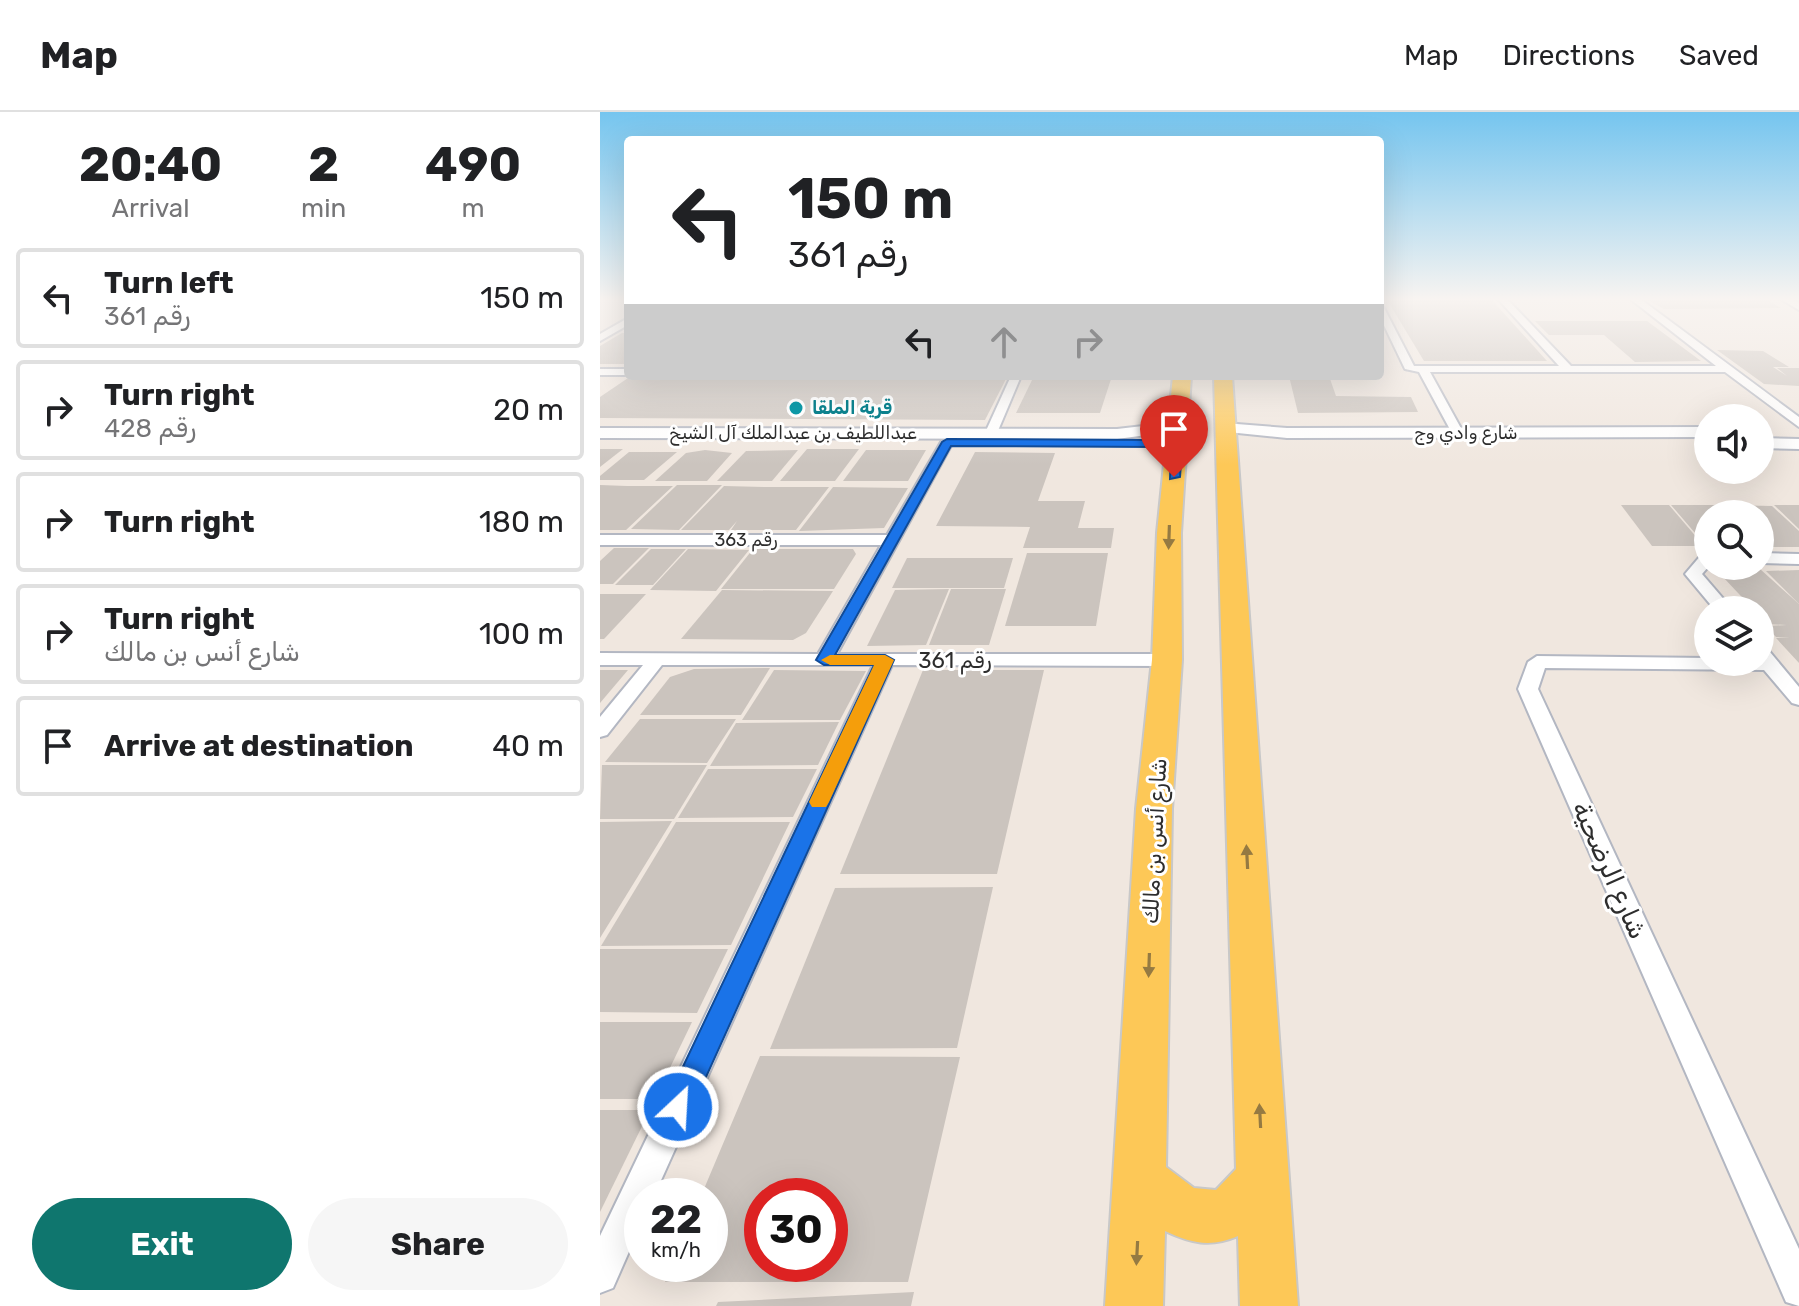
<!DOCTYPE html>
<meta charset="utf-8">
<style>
:root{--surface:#fff;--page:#f6f6f6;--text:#202124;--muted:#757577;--line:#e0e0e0;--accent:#0f766e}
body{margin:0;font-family:Rubik,Vazirmatn,sans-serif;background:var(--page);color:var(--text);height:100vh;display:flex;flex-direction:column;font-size:30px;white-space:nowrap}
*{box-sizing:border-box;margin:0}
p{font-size:26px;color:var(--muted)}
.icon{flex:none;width:44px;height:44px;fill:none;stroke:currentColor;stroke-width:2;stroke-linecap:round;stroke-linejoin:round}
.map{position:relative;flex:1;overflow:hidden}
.drawer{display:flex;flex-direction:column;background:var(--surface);width:600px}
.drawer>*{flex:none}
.hud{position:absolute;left:24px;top:24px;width:760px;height:244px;border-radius:8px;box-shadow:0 8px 32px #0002;background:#fff;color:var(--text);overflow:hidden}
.fabs{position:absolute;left:1094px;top:292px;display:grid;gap:16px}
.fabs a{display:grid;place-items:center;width:80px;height:80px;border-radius:50%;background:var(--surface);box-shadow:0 8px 32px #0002;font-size:40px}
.speed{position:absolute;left:24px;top:1066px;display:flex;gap:16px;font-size:40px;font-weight:700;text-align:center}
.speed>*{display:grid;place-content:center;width:104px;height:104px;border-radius:50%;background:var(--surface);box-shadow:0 8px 32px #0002;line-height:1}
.speed small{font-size:20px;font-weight:400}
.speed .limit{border:12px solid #d22;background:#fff;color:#111}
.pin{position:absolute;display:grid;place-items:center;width:68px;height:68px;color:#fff;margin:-82px -34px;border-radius:50% 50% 50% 0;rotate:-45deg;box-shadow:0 0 8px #0007}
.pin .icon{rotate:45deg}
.me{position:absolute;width:88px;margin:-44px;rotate:25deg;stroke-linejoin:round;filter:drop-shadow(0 0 6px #0008)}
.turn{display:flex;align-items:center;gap:28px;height:168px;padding:0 32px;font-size:36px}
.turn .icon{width:104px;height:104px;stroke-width:2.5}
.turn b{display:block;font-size:56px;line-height:68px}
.lanes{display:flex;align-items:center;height:76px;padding:0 32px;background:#0003;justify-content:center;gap:40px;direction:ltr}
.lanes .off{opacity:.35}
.eta{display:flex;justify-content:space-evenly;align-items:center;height:136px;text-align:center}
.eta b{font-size:48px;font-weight:700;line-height:56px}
.primary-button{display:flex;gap:16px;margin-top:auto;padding:16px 32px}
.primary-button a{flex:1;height:92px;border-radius:48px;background:var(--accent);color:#fff;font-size:32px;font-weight:700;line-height:92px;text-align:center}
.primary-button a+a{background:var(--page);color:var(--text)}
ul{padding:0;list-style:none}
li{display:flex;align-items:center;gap:24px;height:100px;margin:0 16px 12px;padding:0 16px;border:4px solid var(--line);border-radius:8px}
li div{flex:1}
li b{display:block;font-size:30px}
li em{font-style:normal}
header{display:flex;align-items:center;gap:48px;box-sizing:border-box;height:112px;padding:0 40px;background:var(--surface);border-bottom:2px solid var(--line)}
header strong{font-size:38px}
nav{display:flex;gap:44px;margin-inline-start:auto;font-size:28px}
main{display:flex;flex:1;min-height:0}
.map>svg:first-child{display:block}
.building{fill:#cbc4be;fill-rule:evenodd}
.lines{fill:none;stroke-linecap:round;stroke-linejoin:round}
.minor-casing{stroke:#b3b7c2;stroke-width:4}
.tertiary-casing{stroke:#b3b7c2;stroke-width:4}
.primary-casing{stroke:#c8c8c8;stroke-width:4}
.minor{fill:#fff;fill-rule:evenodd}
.tertiary{fill:#fff;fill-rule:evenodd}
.primary{fill:#fdc857;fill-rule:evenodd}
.oneway{fill:#957a42}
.route{fill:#1a73e8;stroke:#114b97;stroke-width:2}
.slow{fill:#f59e0b}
.culture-dot{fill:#0f9aa8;stroke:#fff;stroke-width:3}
.labels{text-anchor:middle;stroke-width:6;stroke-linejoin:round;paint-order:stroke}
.far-culture-label{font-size:18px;font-weight:bold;fill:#0d838f;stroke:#fff;text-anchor:start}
.far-street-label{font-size:18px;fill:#2d2d2d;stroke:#fff}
.street-label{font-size:22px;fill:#2d2d2d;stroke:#fff}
.near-street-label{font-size:26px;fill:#2d2d2d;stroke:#fff}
</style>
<header>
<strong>Map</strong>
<nav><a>Map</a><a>Directions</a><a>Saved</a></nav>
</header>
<main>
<section class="drawer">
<div class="eta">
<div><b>20:40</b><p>Arrival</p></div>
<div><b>2</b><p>min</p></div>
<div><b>490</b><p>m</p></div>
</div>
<ul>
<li><svg class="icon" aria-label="left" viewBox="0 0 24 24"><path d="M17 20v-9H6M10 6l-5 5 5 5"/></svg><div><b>Turn left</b><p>رقم 361</p></div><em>150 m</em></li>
<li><svg class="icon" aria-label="right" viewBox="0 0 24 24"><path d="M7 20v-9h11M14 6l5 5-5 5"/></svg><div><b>Turn right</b><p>رقم 428</p></div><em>20 m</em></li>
<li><svg class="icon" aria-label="right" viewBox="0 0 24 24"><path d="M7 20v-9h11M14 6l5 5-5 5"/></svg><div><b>Turn right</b></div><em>180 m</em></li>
<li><svg class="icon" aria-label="right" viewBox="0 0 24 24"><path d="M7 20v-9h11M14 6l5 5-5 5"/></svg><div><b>Turn right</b><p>شارع أنس بن مالك</p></div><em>100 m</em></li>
<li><svg class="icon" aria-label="arrive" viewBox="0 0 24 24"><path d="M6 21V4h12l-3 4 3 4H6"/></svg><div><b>Arrive at destination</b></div><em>40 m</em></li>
</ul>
<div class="primary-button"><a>Exit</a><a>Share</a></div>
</section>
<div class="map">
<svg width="1199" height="1194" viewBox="0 0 1199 1194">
<rect width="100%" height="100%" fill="#f0e7df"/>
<g class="building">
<path d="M786,186H890L947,249H824Z"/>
<path d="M1044,186H1164L1181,196L1064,197Z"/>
<path d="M935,209H1047L1101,249L1035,250L1004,223H949Z"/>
<path d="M22,221H28V252H0V234Z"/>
<path d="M1117,238L1163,239L1189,255H1173L1187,264L1177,256H1199V274L1164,272Z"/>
<path d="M31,264L407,265L385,308L0,306V285Z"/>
<path d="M434,264H512L500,301H416Z"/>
<path d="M689,264H729L736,284L811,285L818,300L698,301Z"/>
<path d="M0,337H23L0,355Z"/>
<path d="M207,337H259L235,369H180Z"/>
<path d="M105,338L132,341L107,369H55L86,341Z"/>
<path d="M198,338L172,369H117L146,339Z"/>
<path d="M266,338H326L308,369H243Z"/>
<path d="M29,340H77L44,368H0V364Z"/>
<path d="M375,340L455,341L438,389H485L478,416H514L511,436H423L430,415L336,414Z"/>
<path d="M0,373L27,374H73L26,418H0Z"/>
<path d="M77,373H122L79,418L31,417Z"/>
<path d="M124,374L167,375H229L196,418H131L137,409L129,418H81Z"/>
<path d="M233,375L308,376L284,416L199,419Z"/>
<path d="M1021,393H1069L1104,434H1052Z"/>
<path d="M1071,393H1118L1127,402H1108V436Z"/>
<path d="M1125,393L1172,394L1199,419V435H1164L1160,430V402H1133Z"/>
<path d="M1174,393H1199V417Z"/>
<path d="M14,436H49L13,472H0V449Z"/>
<path d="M51,437H86L53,473H15Z"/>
<path d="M88,437L149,438L116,479L50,478Z"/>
<path d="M153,437H253L256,442L234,477H121Z"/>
<path d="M427,441H508L496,514H405Z"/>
<path d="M307,446H413L404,476H292Z"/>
<path d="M1127,457H1160L1199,492V551L1176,526L1190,525H1176L1166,514L1187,513L1165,512L1160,498H1154L1123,465Z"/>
<path d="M1199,458V492L1166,459Z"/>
<path d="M349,477L326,533L267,534L295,478Z"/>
<path d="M351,477H406L389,533H329Z"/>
<path d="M122,478L233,479L206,521L193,528L81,527Z"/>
<path d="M0,482H46L4,527H0Z"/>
<path d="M170,556L141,603H40L70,565L94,557Z"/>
<path d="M0,558H28L0,591Z"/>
<path d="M174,558L266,559L240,608H142Z"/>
<path d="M323,558H444L397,762H240Z"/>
<path d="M40,607H136L107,651L5,650Z"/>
<path d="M239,610L218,653L110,654L136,611Z"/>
<path d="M2,653H107L74,707H0Z"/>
<path d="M108,657H217L193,705L78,706Z"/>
<path d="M72,709L0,826V710Z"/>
<path d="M76,710H190L131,833L1,834Z"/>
<path d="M393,775L357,936L170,937L235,776Z"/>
<path d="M0,837H128L97,901L0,900Z"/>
<path d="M0,910H92L55,987H0Z"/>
<path d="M160,944L360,945L308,1170H65L73,1152H110V1084H101ZM162,1084H230V1152H162Z"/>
<path d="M0,998H50L0,1100Z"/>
<path d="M314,1180L311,1194H116L118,1190Z"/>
</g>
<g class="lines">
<defs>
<g id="minor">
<path d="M897,186H906L971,254H1116L1029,186H1039L1199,305V315L1125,260H830L863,320L853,323L819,260L805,257L780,205V193L784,196L814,254H959Z"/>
<path d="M1179,186H1190L1199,191V198Z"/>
<path d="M28,206V213L0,229V222Z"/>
<rect x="0" y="257" width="28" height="6"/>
<path d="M411,264H421L397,321L387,324L385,321Z"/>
<path d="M347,326L353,330L237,542H567L576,548L567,554L292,553L54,1084H42V1110L13,1176L0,1181V1124L273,553H62L7,623L0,625V605L43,553H0V541L218,542L281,433H0V423H287L341,330Z"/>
<path d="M1108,440L1109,454L1102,462L1133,498H1115L1085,462L1102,442Z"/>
<path d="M1160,441L1199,442V452L1160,451Z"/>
<path d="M1163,538L1170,540L1199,575V593L1192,591L1164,558L945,556L938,577L1199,1137V1194L1186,1190L918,577L928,550L937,544L1108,546V550H1160V539Z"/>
</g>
<g id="tertiary">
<path d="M578,310L584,312V318L517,327L0,326V316L517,317Z"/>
<path d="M624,311L687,316L1108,315V325L687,326L618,319L616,316Z"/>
<path d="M1160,326L1199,327V337L1160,336Z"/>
</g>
<path id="primary" d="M573,264H591L581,421L582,548L572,697L566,1055L594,1076L616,1078L636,1057L614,264H632L698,1194H640L638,1124C610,1136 591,1131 565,1119L563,1194H505L536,697L552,548L557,421Z"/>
</defs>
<use href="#minor" class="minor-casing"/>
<use href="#tertiary" class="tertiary-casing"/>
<use href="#primary" class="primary-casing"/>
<use href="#minor" class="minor"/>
<use href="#tertiary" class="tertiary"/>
<use href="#primary" class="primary"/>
</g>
<defs><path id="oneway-solid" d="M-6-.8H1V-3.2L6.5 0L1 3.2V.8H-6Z" transform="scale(2)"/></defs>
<g class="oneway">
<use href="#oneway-solid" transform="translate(569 425) rotate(92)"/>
<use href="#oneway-solid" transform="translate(647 745) rotate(-93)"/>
<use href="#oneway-solid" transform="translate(549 853) rotate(92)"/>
<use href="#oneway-solid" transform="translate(660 1004) rotate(-93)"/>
<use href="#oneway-solid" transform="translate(537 1141) rotate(93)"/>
</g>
<linearGradient id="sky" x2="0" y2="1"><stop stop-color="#75c5ef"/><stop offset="0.53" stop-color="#f8f4f1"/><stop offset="1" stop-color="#f8f4f1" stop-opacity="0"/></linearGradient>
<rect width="1199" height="353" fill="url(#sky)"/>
<path class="route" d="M347,327L560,328L582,337L580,365L570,367L571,339L559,335L351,334L235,543H285L294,548L88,1005L78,1009L68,1005L64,995L68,986L274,553H224L216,548L342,330Z"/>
<path class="slow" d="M285,543L294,548L229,690L226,695H212L209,690L274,553H230L221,548L230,543Z"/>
<circle class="culture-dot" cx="196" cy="296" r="8"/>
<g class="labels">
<g class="far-culture-label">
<text x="212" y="302">قرية الملقا</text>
</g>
<g class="far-street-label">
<text x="193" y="327">عبداللطيف بن عبدالملك آل الشيخ</text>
<text x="866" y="327">شارع وادي وج</text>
<text x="146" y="434">رقم 363</text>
</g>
<g class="street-label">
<text x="355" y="556">رقم 361</text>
<text transform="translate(554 729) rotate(-87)" y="8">شارع أنس بن مالك</text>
</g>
<g class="near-street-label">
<text transform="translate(1010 758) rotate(66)" y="9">شارع الرضحية</text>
</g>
</g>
</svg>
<div class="fabs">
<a><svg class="icon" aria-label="sound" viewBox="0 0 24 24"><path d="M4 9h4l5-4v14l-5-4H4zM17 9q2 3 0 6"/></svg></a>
<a><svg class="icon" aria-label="search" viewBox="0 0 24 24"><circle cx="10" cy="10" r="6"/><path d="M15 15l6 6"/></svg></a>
<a><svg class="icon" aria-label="layers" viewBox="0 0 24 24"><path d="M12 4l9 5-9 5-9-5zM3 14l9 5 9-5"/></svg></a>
</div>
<div class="speed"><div>22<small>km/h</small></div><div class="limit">30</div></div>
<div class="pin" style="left:574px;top:365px;background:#d93025"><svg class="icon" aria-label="arrive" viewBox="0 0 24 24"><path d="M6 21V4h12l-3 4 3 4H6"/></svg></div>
<svg class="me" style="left:78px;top:995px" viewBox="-20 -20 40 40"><circle r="17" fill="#1a73e8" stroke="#fff" stroke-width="3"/><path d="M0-11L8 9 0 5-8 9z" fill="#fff"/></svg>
<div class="hud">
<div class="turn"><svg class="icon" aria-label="left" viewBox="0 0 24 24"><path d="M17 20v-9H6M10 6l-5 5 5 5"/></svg><div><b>150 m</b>رقم 361</div></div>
<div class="lanes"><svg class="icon" aria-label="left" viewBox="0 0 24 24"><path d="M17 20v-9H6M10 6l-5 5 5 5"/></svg><svg class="icon off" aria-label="ahead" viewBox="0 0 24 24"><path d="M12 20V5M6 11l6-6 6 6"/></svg><svg class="icon off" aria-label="right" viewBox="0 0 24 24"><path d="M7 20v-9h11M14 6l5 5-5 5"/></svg></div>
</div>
</div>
</main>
